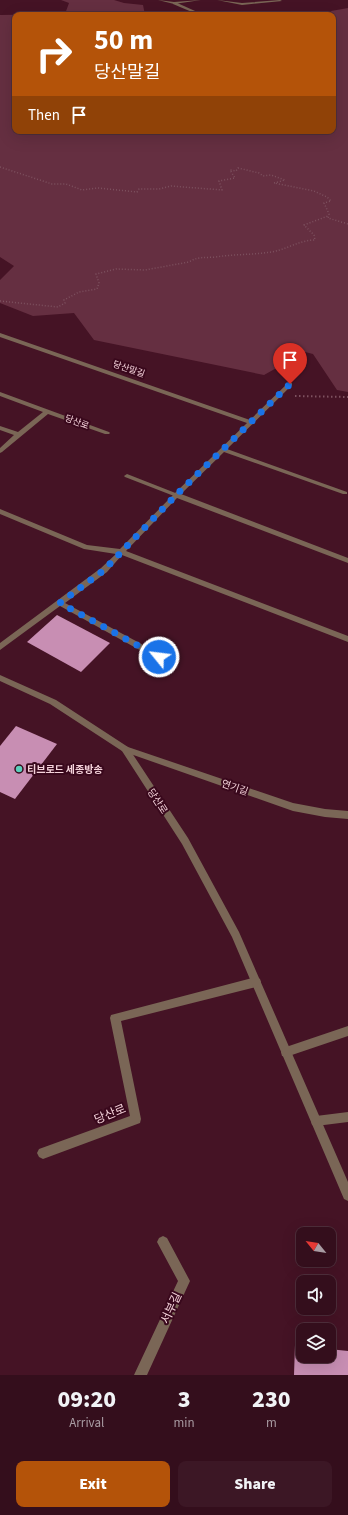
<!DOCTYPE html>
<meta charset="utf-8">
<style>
:root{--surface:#340e1c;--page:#3c1725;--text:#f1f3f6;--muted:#a99ca3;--line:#4e2e3b;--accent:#b45309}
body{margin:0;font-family:"Source Sans 3","Noto Sans KR",sans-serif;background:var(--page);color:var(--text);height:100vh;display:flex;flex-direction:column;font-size:15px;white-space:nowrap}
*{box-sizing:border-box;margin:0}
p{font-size:13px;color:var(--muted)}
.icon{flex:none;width:22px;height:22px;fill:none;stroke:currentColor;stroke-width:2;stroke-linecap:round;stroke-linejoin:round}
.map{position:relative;height:1375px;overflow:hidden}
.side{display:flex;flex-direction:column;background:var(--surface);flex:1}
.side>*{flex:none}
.top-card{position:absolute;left:12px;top:12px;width:324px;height:122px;border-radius:8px;box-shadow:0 4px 16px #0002,0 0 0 1px var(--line);background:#b45309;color:#fff;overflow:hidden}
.needle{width:26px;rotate:300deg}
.fabs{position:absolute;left:296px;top:1227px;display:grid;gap:8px}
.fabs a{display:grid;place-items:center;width:40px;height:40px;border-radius:8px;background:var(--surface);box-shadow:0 4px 16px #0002,0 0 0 1px var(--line);font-size:20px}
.pin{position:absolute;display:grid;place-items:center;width:34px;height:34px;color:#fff;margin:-41px -17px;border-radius:50% 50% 50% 0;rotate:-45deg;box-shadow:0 0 4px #0007}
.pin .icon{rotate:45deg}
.me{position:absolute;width:44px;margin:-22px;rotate:299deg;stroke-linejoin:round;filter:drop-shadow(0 0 3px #0008)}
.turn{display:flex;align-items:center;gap:14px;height:84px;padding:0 16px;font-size:18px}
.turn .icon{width:52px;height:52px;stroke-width:2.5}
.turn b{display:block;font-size:28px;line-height:34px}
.then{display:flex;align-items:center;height:38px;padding:0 16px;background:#0003;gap:8px;font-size:15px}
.eta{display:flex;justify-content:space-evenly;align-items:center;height:68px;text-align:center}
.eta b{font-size:24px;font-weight:800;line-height:28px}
.button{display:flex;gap:8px;margin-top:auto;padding:8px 16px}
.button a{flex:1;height:46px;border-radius:8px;background:var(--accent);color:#fff;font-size:16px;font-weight:800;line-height:46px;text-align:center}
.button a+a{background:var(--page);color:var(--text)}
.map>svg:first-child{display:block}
.green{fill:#652f41}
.building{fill:#c88eb3}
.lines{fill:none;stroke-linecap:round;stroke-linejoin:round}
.path-far1{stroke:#7d515f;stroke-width:1.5;stroke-dasharray:1 2;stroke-linecap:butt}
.path{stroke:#7d515f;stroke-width:2;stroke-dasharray:1.5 2.5;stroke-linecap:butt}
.service{fill:#7a6656;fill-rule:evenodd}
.minor{fill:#7a6656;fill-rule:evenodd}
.tertiary{fill:#7a6656;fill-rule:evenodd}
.route{stroke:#1a73e8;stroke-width:7;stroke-dasharray:0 12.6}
.poi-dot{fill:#5bcebb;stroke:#39081c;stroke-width:1.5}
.labels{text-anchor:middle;stroke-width:4;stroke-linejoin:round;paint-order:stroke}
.far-street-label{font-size:9px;fill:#f5d3db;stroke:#39081c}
.poi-label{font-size:10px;font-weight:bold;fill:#f5d3db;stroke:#39081c;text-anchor:start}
.street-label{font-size:10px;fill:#f5d3db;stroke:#39081c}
.near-street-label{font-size:12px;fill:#f5d3db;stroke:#39081c}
</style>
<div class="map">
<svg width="348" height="1375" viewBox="0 0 348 1375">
<rect width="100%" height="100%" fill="#451325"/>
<path class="green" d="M61,0H114L124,3L143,5L145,15H15V131H333V26H335L331,11L348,8V392L337,390L313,354L305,352L264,375L94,340L74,313L33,316L0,303V280L14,266L0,257V15L65,14L69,3Z"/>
<g class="building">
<path d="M57,615L110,643L81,672L27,642Z"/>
<path d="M16,726L57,744L15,799L0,792V746Z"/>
<path d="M295,1345L303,1346V1356H329V1349L348,1351V1375H294Z"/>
</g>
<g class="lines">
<g class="path-far1">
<path d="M0,167L52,184H66L82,190L98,188L137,192L139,189H159L171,186L222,190L219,181L235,178L230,170L236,171L238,168L259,173L263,176L271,175L285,180L274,183L314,191L327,197L331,201L324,203L329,214L328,218L348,224"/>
<path d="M0,301L58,307L65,303L64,300L79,292L97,289L99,283L96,274L116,269L145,270L189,262C198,256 206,258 216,257C234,254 253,255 271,252C286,250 299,240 315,240L314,235L304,225L328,216"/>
</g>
<path class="path" d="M295,396L348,397"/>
<g class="service">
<path d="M173,2H175L204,15H199L173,4Z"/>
<path d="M127,474L178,494L179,495L176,497L174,496L125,477L124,476Z"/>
<path d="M348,1026V1036L286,1057L282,1056L281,1052L282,1048L286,1047Z"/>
</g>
<g class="minor">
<path d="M158,0L174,2L201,0L174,4Z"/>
<path d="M217,0L242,3L280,0L282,1L242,5Z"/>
<path d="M0,333L250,420L288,383H292V385L227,449L347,492V494H343L224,452L181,494L348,558V563L177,498L126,551L348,636V642L122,555L107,572L65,603L162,655L163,657L162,659H156L60,606L0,650V643L101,568L116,554L84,549L0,514V509L87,545L120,549L174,494L247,423L0,337Z"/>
<path d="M0,392L109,432L110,433L109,434H105L48,414L2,452L0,453V448L14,435L0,430V426L18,432L43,412L0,396Z"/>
<path d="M125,746L293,803L325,809L348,811V819L325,817L293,811L122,751L121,749L122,747Z"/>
<path d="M256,977L260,979L261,982L260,985L256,987L121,1021L141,1119L140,1123L43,1159L39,1157L37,1153L39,1149L130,1116L110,1018L111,1015Z"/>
<path d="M348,1112V1122L316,1126L312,1125L311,1121L312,1117L316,1116Z"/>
<path d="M163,1236L167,1238L190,1281L147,1375H134L178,1281L157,1242L159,1238Z"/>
</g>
<path class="tertiary" d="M0,675L56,700L128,747L188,838L239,932L348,1182V1201L344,1199L232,937L182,844L122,751L50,704L0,681Z"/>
</g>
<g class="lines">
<path class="route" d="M159,657L60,603L104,570L176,495L290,384"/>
</g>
<circle class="poi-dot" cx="19" cy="769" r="4"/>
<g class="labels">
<g class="far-street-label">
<text transform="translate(129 369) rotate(19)" y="3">당산말길</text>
<text transform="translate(77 422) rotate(20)" y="3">당산로</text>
</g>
<g class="poi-label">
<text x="27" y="773">티브로드 세종방송</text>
</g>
<g class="street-label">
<text transform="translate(235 787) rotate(19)" y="4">연기길</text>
<text transform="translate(158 801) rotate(57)" y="4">당산로</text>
</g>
<g class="near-street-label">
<text transform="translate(110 1114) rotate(-22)" y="4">당산로</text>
<text transform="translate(171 1308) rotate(-65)" y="4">서부길</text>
</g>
</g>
</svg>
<div class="fabs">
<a><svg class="needle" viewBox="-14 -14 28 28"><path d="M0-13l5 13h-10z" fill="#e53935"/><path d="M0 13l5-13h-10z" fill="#a99ca3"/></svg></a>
<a><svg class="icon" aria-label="sound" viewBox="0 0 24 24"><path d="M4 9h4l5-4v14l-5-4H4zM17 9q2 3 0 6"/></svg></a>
<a><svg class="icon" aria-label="layers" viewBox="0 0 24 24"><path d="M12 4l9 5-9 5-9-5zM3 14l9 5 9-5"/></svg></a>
</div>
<div class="pin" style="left:290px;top:384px;background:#d93025"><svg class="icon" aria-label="arrive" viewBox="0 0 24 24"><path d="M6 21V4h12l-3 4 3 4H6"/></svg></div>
<svg class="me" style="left:159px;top:657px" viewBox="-20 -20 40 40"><circle r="17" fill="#1a73e8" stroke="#fff" stroke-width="3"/><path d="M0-11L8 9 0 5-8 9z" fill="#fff"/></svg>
<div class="top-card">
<div class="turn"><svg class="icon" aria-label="right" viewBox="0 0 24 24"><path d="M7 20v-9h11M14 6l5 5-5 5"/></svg><div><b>50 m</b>당산말길</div></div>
<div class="then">Then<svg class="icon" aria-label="arrive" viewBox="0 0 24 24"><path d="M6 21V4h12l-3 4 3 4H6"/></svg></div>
</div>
</div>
<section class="side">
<div class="eta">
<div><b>09:20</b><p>Arrival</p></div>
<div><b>3</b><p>min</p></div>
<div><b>230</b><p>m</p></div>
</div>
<div class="button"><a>Exit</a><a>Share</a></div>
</section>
